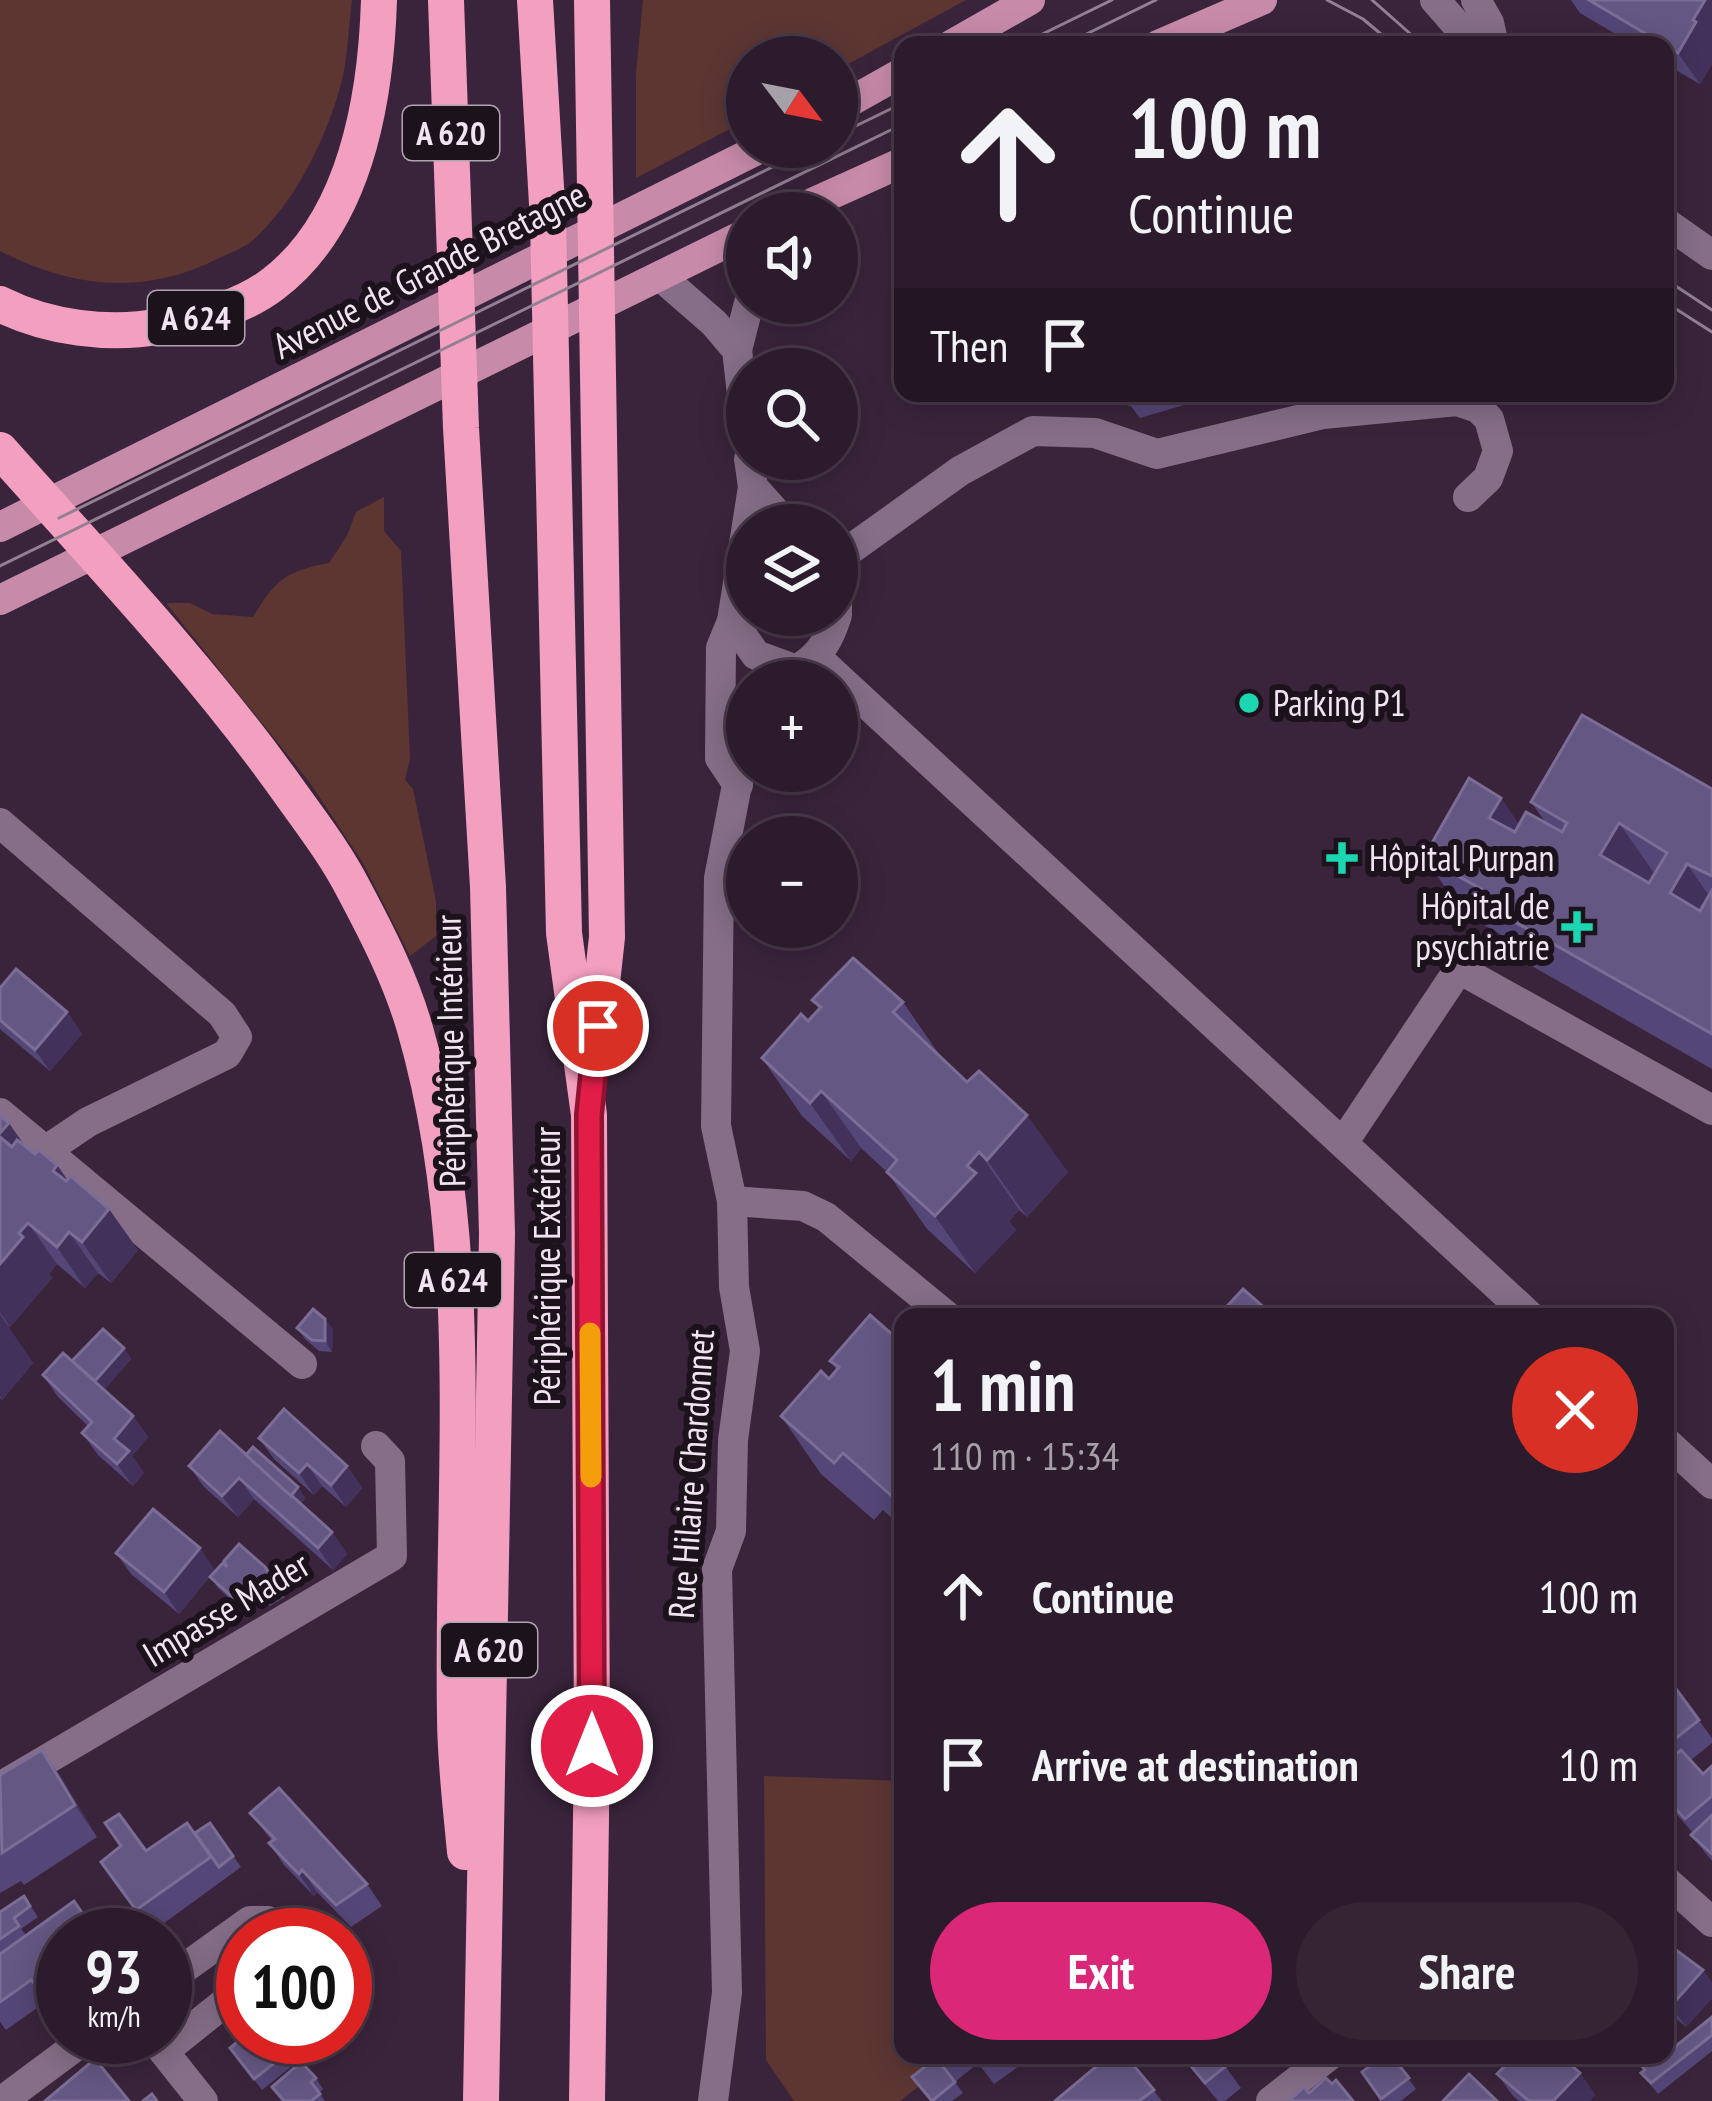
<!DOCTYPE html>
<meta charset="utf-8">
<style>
:root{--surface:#2c1b2c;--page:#342434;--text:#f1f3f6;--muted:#a6a1a9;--line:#483948;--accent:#db2777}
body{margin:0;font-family:"PT Sans Narrow",sans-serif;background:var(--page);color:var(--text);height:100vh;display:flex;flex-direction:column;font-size:45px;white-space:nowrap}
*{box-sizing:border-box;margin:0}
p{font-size:39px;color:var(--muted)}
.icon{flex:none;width:66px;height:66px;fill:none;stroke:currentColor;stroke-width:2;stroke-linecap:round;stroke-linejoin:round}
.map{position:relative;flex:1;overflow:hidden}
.side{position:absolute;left:894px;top:1308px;width:780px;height:756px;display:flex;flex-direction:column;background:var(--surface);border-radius:24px;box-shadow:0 6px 30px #0003,0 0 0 3px var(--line)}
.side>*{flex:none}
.banner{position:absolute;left:894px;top:36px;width:780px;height:366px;border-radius:24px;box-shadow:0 6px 30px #0003,0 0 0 3px var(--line);background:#2c1b2c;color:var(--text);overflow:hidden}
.needle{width:78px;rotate:122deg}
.buttons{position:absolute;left:726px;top:36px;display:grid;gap:24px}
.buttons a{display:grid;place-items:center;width:132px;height:132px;border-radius:50%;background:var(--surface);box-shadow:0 6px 30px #0003,0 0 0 3px var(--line);font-size:60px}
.speed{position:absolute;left:36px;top:1908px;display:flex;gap:24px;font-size:60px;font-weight:700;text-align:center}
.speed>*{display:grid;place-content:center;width:156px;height:156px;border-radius:50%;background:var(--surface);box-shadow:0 6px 30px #0003,0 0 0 3px var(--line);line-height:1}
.speed small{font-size:30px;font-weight:400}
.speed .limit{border:18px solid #d22;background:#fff;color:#111}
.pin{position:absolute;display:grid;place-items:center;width:102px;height:102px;color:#fff;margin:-51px;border:6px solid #fff;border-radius:50%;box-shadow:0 3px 12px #0007}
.me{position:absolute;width:132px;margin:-66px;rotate:0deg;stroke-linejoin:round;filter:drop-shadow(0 0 9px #0008)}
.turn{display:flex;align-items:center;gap:42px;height:252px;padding:0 36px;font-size:54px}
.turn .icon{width:156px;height:156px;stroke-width:2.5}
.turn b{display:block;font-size:84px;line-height:102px}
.then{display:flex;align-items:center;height:114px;padding:0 36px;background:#0003;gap:24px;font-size:45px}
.round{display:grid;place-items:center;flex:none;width:126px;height:126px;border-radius:63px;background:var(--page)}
.head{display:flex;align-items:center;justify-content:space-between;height:204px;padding:0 36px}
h1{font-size:72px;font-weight:700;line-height:90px}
.action{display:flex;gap:24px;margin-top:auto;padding:24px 36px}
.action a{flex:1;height:138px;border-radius:72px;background:var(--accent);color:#fff;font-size:48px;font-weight:700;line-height:138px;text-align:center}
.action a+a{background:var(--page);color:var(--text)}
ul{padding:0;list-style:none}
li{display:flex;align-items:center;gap:36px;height:168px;padding:0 36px}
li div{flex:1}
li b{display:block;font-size:45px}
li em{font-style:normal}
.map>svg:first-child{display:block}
.green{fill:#5d3632}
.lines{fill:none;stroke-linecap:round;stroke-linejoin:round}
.minor{stroke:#866e88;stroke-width:30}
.major{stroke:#c78ba9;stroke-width:30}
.highway{stroke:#f39fbf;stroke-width:36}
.tram{stroke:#938193;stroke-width:3}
.wall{fill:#544677}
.shaded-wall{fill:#42315a}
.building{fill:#655784;stroke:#7b6d95;stroke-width:3;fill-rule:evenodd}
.route-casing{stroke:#92132f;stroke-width:30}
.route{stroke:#e11d48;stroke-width:21}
.slow{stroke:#f59e0b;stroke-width:21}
.poi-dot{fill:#1cd5b1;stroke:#1b121c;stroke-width:4.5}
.labels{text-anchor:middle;stroke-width:12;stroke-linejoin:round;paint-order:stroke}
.shield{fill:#1b121c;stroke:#b1a4b1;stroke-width:3}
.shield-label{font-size:33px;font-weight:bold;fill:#f1e3f1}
.street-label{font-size:36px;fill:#f1e3f1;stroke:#1b121c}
.poi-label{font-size:36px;fill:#f1e3f1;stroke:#1b121c;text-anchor:start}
</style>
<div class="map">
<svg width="1712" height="2101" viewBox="0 0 1712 2101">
<rect width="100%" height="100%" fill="#3a243b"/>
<g class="green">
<path d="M0,0H352C348,30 348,63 339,91C324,143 293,205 252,241C243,248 230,253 219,258C146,296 71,288 0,251Z"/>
<path d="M643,0H966L837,70V57H747V120L636,178V74Z"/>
<path d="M384,497V531L401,551L410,759L405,780L413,789L436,901V936L410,956L363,863L310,783L166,603H190L212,614L253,617C275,580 286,571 329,563L347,536L356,512Z"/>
<path d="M764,1776L903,1781V2055H959L900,2101H794L766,2060Z"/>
</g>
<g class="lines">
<g class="minor">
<path d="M1435,0L1455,23L1486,45"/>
<path d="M1476,0L1489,23L1494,45"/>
<path d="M1665,222L1712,255"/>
<path d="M660,276L714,323L737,350L747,438"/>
<path d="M737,350L749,303"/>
<path d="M749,459L753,487L732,621L756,655L797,670"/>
<path d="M753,487L787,525"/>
<path d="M837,559L960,471L1033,431L1095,433L1157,454L1323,414L1457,401L1478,408L1489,419L1498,451L1488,478L1468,497"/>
<path d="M837,580V609"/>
<path d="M732,621L721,648L720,758L738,785"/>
<path d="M816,657L1531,1317"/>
<path d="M801,667C821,654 830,638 837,615"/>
<path d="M0,823L222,1014L237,1037L227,1054L88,1122L45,1151"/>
<path d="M0,1113L302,1364"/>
<path d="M1343,1143L1459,969L1712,1110"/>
<path d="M732,1201L803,1206L826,1217L948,1317"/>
<path d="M1665,1441L1712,1484"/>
<path d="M0,1787L392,1556L390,1461L376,1446"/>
<path d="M1665,1880L1712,1922"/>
<path d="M165,1982L250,1921H268L283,1935"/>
<path d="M152,2037L203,2101"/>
<path d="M164,2051L243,1988"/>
<path d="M2,2101L88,2037"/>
<path d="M713,2101L727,1993L717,1569L731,1531L733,1440L745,1351L734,1287L732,1201L716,1126L719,878L747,733"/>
<path d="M1271,2101L1330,2055"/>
</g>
<g class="major">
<path d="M951,45L1030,0"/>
<path d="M1158,45L1262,0"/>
<path d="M837,109L903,72"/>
<path d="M790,213L903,162"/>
<path d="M0,527L763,147"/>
<path d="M0,600L747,233"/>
</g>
<g class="highway">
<path d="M446,0L461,428L488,887L497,1234L481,2101"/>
<path d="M535,0L548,221L564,933L589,1115L592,1746L587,2101"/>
<path d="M592,0L607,937L594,1057"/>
<path d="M0,304C48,328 109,336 161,326C199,319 242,308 273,284C356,221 376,97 379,0"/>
<path d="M0,450C99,561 201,668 288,790C310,821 335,853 353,888C377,933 401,980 415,1029C479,1251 451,1488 455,1716C455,1761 461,1807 465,1852"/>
</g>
<g class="tram">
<path d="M1327,0L1363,19L1394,45"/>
<path d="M1372,0L1423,45"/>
<path d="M1020,45L1112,0"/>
<path d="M1064,45L1156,0"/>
<path d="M837,135L903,103"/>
<path d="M1665,279L1712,310"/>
<path d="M1665,302L1712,332"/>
<path d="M59,518L813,147"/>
<path d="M0,566L903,124"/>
</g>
</g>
<g class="wall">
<path d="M1571,0H1712V64L1700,84L1665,64V45H1634L1580,13Z"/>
<path d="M1099,393H1221V394L1140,418L1131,406L1105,401Z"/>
<path d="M1712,789V1069L1516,957L1500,934L1464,914L1424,857L1501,798L1519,825L1546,823L1531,802Z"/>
<path d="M0,988L67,1012L82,1034L50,1071L0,1029Z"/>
<path d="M812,1000L903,1002L941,1057L1068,1172L1027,1217L1019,1210L1009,1221L1016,1230L975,1273L927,1229L887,1172L861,1148L851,1161L802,1116L762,1058L808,1021L819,1009Z"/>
<path d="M0,1116L25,1147L35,1154L57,1165L67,1180L138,1250L111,1283L98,1273L85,1288L57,1264L49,1274L52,1278L10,1327L6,1324L33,1363L2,1400L0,1398Z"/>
<path d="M325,1319L333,1330L332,1352L319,1351L305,1339L297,1328Z"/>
<path d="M903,1344V1528L883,1510L874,1520L821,1474L781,1416L829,1379L837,1370L830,1361Z"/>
<path d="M124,1348L131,1359L104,1390L133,1416L148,1437L132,1456L144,1473L133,1486L98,1455L82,1433L88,1426L58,1397L43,1375L72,1361Z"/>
<path d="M259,1438L347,1466L362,1488L346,1507L322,1486L314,1495L274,1459Z"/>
<path d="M246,1455L298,1487L305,1498L301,1504L332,1532L347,1554L333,1570L254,1499L238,1517L204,1487L189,1466Z"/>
<path d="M116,1553L215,1570L179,1614L131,1574Z"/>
<path d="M265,1567L285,1597L270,1606L258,1596L245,1612L218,1588L210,1577Z"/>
<path d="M1665,1674L1712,1738V1743L1691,1760L1703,1774L1712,1766V1861L1691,1835L1693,1833L1665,1801Z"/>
<path d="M42,1750L64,1782L97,1837L24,1885L21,1881L0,1893V1775Z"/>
<path d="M250,1813L367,1884L382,1906L351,1927L317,1892L314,1896L284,1865L269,1843L272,1841Z"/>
<path d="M210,1823L241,1867L152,1932L101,1862L146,1851L195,1833Z"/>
<path d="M24,1896L38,1917L21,1929L26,1935L74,1901L98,1935H63V1996L50,2006L47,2001L6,2030L0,2022V1912Z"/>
<path d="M1665,1942L1703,1970L1712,1983V1998L1686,2027L1665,2009Z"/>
<path d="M1712,2017V2051L1658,2094L1641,2073Z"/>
<path d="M243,2037H328L262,2090L230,2048Z"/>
<path d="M934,2055H1011L1019,2066L994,2084L978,2063L955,2082L963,2093L952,2101H931L912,2077L936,2058Z"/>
<path d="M1100,2055H1125L1162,2101H1055L1104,2060Z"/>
<path d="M1180,2055H1217L1241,2088L1225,2101H1218Z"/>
<path d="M1391,2055L1416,2089L1401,2101H1383L1362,2072Z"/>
<path d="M1580,2073L1595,2095L1589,2101H1519L1513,2096L1497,2074Z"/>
<path d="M316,2078L323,2089L319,2093L325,2101H282L272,2087Z"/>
</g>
<g class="shaded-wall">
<path d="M1705,0H1712V64L1700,84L1678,53L1693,20Z"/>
<path d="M1501,798L1541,856L1489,818Z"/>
<path d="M1619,823L1659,880L1641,913L1600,855Z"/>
<path d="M1687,864L1712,900V947L1670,893Z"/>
<path d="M67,1012L82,1034L50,1071L35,1050Z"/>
<path d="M821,1091L861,1148L851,1161L810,1103Z"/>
<path d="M1027,1115L1068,1172L1027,1217L987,1160Z"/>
<path d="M9,1123L38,1165L0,1138V1133Z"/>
<path d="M979,1152L1019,1210L1009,1221L1016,1230L975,1273L935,1216L967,1166Z"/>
<path d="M57,1165L86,1206L53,1171Z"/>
<path d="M109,1209L138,1250L111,1283L82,1242Z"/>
<path d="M28,1223L57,1264L49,1274L52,1278L10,1327L0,1312V1264Z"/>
<path d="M69,1232L98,1273L85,1288L57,1247Z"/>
<path d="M0,1314L33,1363L2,1400L0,1396Z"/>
<path d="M325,1319L333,1330L332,1352L325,1341Z"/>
<path d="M124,1348L131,1359L100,1395L92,1384Z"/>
<path d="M133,1416L148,1437L132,1456L144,1473L133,1486L117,1464L114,1439Z"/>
<path d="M307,1464L322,1486L314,1495L299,1473Z"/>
<path d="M347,1466L362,1488L346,1507L331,1485Z"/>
<path d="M239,1478L254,1499L238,1517L222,1496Z"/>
<path d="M298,1487L305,1498L297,1509L289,1498Z"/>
<path d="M332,1532L347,1554L333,1570L318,1548Z"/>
<path d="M200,1548L215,1570L179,1614L164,1592Z"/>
<path d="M251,1585L258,1596L245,1612L237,1601Z"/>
<path d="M42,1750L64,1782L97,1837L75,1805Z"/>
<path d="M302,1870L317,1892L314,1896L299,1874Z"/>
<path d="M1703,1970L1712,1983V1998L1686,2027L1671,2006Z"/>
<path d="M1580,2073L1595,2095L1589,2101H1553Z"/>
</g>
<g class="building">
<path d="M1589,0H1705L1693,20L1696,22L1678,53Z"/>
<path d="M1582,715L1712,789V876L1687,864L1670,893L1700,911L1712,890V1034L1476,900L1483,890L1424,857L1469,778L1501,798L1489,818L1515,832L1526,812L1562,832L1567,823L1531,802ZM1619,823L1667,853L1649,883L1600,855Z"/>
<path d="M853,958L903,1002L893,1012L967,1082L979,1071L1027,1115L987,1160L979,1152L967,1166L976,1173L935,1216L887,1172L897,1160L821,1091L810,1103L762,1058L801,1014L808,1021L821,1007L812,1000Z"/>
<path d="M16,969L67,1012L35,1050L0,1020V988Z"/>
<path d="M0,1116L9,1123L0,1133Z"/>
<path d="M0,1137L12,1147L17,1140L35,1154L39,1150L57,1165L53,1171L66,1181L71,1176L109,1209L82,1242L69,1232L57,1247L28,1223L19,1233L23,1237L0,1264Z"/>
<path d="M1243,1289L1275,1317H1217Z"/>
<path d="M313,1309L325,1319V1341L312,1340L297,1328Z"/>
<path d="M870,1315L903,1344V1506L843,1453L834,1463L781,1416L821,1371L829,1379L839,1367L830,1361Z"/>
<path d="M103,1329L124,1348L95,1381L72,1361Z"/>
<path d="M63,1353L133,1416L114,1439L129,1451L117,1464L82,1433L92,1422L43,1375Z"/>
<path d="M284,1409L347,1466L331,1485L307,1464L299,1473L259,1438Z"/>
<path d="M220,1431L332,1532L318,1548L239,1478L222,1496L189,1466Z"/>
<path d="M253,1447L298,1487L291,1496L246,1455Z"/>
<path d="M153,1509L200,1548L164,1592L116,1553Z"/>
<path d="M239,1544L265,1567L278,1586L262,1595L251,1585L237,1601L210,1577L223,1563L227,1567L224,1561Z"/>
<path d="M1665,1674L1699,1720L1665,1747Z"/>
<path d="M42,1750L75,1805L2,1853L0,1775Z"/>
<path d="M1681,1750L1703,1774L1712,1766V1796L1685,1819L1665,1796V1763Z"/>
<path d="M279,1788L367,1884L336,1905L302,1870L299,1874L284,1859L269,1843L275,1839L250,1813Z"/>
<path d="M119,1814L146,1851L187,1823L211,1857L136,1910L101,1862L121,1846L105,1823Z"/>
<path d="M1712,1815V1854L1691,1835Z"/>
<path d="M210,1823L233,1856L219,1867L195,1833Z"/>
<path d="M24,1896L30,1906L14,1918L19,1926L0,1939V1912Z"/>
<path d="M74,1901L96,1933L93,1935H63V1964L35,1984L31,1980L0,2002V1954Z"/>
<path d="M1665,1942L1703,1970L1671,2006L1665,2001Z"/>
<path d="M1712,2017V2035L1651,2083L1641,2073L1645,2070L1634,2055H1665V2042L1671,2050Z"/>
<path d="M243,2037H275L287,2053L254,2079L230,2048Z"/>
<path d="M973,2055H990L979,2063Z"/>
<path d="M1110,2055H1115L1119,2060L1125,2055L1154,2090L1139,2101H1055Z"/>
<path d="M1182,2055H1217L1226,2066L1205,2083Z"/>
<path d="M1384,2055H1391L1409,2078L1381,2099L1362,2072Z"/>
<path d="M1516,2055H1560L1580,2073L1553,2101H1529L1497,2074Z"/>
<path d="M936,2058L955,2082L932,2101L912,2077Z"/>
<path d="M95,2059L129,2101H45Z"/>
<path d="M301,2062L316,2078L311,2082L320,2094L311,2101H284L272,2087Z"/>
<path d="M1469,2074L1497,2101H1443Z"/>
<path d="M1326,2078L1332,2084L1336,2080L1353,2101H1289L1304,2087L1309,2093Z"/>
<path d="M152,2094L157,2101H143Z"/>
</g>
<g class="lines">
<defs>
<path id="route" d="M592,1746L589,1115L598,1026"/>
</defs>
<use href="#route" class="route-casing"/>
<use href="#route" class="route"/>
<path class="slow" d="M590,1333L591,1477"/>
</g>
<g class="poi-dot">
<circle cx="1249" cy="703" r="12"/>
<path d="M1336 840h12v12h12v12h-12v12h-12v-12h-12v-12h12z"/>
<path d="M1571 909h12v12h12v12h-12v12h-12v-12h-12v-12h12z"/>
</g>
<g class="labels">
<g class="shield">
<rect x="403" y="106" width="96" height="54" rx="9"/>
<rect x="148" y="291" width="96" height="54" rx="9"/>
<rect x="405" y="1253" width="96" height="54" rx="9"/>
<rect x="441" y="1623" width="96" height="54" rx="9"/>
</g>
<g class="shield-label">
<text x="451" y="145">A 620</text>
<text x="196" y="330">A 624</text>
<text x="453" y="1292">A 624</text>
<text x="489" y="1662">A 620</text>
</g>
<g class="street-label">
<text transform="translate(429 270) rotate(-27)" y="13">Avenue de Grande Bretagne</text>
<text transform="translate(450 1051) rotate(-91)" y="13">Périphérique Intérieur</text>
<text transform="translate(547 1266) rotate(-90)" y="13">Périphérique Extérieur</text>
<text transform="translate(691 1474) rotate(-86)" y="13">Rue Hilaire Chardonnet</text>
<text transform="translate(226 1609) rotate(-31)" y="13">Impasse Mader</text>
</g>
<g class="poi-label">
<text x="1273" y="716">Parking P1</text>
<text x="1369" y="871">Hôpital Purpan</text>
<text x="1550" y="919" text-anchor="end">Hôpital de<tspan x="1550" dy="41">psychiatrie</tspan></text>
</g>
</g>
</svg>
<div class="buttons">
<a><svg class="needle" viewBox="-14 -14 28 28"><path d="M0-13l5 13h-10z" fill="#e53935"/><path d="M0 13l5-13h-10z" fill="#a6a1a9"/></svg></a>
<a><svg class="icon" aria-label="sound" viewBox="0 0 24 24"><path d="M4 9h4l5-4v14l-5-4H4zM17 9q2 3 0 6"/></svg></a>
<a><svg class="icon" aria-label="search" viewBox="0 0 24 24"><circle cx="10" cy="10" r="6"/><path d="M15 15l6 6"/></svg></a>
<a><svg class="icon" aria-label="layers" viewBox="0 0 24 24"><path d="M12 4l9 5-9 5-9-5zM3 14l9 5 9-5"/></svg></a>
<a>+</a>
<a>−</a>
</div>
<div class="speed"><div>93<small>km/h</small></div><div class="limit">100</div></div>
<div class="pin" style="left:598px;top:1026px;background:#d93025"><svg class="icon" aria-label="arrive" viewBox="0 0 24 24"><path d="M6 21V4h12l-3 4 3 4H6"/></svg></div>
<svg class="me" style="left:592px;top:1746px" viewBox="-20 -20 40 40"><circle r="17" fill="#e11d48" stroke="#fff" stroke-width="3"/><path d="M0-11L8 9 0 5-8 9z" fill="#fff"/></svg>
<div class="banner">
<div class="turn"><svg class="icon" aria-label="ahead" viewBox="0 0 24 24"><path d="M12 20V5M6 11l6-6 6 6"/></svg><div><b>100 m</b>Continue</div></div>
<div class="then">Then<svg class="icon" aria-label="arrive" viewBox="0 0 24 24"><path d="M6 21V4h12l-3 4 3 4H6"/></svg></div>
</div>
<section class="side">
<div class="head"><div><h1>1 min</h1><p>110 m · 15:34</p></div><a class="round" style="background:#d93025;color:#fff"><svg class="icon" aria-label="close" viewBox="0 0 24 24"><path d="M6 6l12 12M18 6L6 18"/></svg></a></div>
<ul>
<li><svg class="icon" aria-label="ahead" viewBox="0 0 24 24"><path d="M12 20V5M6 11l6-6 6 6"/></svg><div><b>Continue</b></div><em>100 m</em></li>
<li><svg class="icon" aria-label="arrive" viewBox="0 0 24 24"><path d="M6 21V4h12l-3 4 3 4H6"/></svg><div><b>Arrive at destination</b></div><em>10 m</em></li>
</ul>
<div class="action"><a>Exit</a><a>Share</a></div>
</section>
</div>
